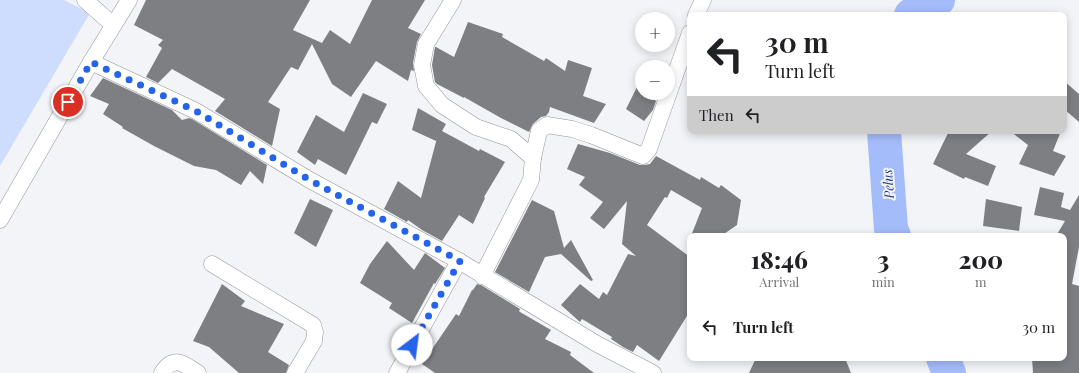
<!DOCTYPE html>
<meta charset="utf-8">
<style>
:root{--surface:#fff;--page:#f6f6f6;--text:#202124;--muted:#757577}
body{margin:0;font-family:"Playfair Display",serif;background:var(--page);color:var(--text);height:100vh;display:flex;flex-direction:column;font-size:15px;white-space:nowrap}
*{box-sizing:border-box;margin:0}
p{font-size:13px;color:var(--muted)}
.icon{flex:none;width:22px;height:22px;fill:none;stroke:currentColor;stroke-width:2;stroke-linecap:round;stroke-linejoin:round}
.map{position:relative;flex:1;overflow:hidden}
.side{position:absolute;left:687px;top:233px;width:380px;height:128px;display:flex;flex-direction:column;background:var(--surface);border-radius:8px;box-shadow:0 2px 10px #0003}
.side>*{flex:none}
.hud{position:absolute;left:687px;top:12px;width:380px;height:122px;border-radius:8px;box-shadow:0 2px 10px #0003;background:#fff;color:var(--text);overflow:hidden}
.fabs{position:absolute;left:635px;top:12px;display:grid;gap:8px}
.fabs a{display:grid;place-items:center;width:40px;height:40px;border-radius:50%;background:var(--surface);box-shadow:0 2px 10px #0003;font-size:20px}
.pin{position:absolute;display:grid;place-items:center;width:34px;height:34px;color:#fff;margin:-17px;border:2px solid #fff;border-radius:50%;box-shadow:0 1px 4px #0007}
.me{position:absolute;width:44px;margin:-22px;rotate:30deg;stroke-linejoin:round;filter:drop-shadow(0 0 3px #0008)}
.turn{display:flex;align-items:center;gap:14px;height:84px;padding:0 12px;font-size:18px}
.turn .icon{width:52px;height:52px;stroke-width:2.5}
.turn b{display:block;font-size:28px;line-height:34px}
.then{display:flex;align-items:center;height:38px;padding:0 12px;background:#0003;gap:8px;font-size:15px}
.eta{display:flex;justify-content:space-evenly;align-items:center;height:68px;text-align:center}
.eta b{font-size:24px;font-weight:800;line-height:28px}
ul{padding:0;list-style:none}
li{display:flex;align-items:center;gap:12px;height:52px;padding:0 12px}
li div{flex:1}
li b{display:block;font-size:15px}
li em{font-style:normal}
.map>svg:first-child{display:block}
.green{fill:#cedcfe}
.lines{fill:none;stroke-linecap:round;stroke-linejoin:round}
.river{stroke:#a5bcfa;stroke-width:34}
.building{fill:#7d7f83}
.minor-casing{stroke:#929498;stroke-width:17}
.minor{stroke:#fff;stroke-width:16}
.route{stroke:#2563eb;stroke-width:7;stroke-dasharray:0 12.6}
.labels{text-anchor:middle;stroke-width:4;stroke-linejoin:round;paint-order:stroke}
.water-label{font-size:13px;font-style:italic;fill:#273a81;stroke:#f2f4f8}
</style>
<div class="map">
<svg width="1079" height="373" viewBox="0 0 1079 373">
<rect width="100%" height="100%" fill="#f2f4f8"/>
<path class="green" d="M0,0H64L90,13L0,166Z"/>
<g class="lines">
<g class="river">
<path d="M911,15L938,0"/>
<path d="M884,131L891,229L894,236"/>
<path d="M943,358L949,373"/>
</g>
</g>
<g class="building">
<path d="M146,0H310L293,30L322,43L330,30L350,44L372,0H425L408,28L421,34L417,42L413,63L414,71L411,70L408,81L376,61L351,97L332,84L312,44L298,70L291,67L268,102L280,109L272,146L215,111L225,99L172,69L158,83L146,77L162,48L158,45L163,40L134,25Z"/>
<path d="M468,22L503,34L502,37L544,61L546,58L565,71L568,60L592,68L583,96L606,104L594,123L550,107L549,112L546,116L541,117L533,124L529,132L501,118L464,97V98L437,84L435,82L432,65L435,47H436L454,57Z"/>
<path d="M103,78L172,110L182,120L189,118L192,119L267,165L263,184L250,171L241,185L216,170L194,166L154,146L122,128L123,127L103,114L109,104L90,96Z"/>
<path d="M1064,81L1079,94V122L1064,109Z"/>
<path d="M638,85L642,89V93H646L656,101L653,110L644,121L626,109Z"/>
<path d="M363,93L387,104L377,124L372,122L346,175L318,159L315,165L297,152L316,115L344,132Z"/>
<path d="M418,108L446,124L442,131L479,151L480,149L505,162L484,197L485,198L473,224L459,215L442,241L422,230L408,220L407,222L384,209L398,181L421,198L437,138L436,141L412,130Z"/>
<path d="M949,131H992L966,154L996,166L988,186L965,177L964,179L933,164Z"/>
<path d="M1010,131H1061L1053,151L1066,156L1054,176L1019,164L1028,145Z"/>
<path d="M578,144L610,153L640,165H645L650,164L656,156L700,180L701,177L719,188L721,185L741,200L737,225L721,236H691L702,208L671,190L667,198L665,197L647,225L690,257V311L659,361L637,345L633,352L623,347L611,339L612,337L582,319L580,322L561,305L580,284L599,299L603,292L607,295L628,254L636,256L622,244L627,201L604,229L590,218L603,202L579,185L585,177L567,169Z"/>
<path d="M1040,187L1064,193L1061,207L1070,210L1079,195V247L1072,284L1079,286V373H1033L1032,358H1064V291L1066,285H1064V236H1056L1065,221L1034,215Z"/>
<path d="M310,199L333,210L316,247L294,233Z"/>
<path d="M986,199L1022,207L1019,231L983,226Z"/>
<path d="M532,200L554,211L564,248L571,240L593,280L591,281L561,254L545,257L529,292L495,272Z"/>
<path d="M387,241L414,270L425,253L445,268L435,284L434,283L412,323L389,308L392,303L360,283L370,264Z"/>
<path d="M222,284L245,301L241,306L284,324L268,352L289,365L286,373H239L209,347L193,341Z"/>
<path d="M477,284L481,285L520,309L519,311L520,312L551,330L545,339L571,352L570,355L594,373H435L422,364L456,314L459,316L472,290H473Z"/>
<path d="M756,358H845L851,373H749Z"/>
</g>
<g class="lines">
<defs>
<g id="minor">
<path d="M85,0L113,25"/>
<path d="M453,0L426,44L422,65L426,86L442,105L476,127L511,139L533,158L531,180L482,276"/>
<path d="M696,15L703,0"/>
<path d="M91,62L196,111L308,179L459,261L597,344L653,373"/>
<path d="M533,158L539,131L547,125L572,129L591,135L643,156L649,149L690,33"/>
<path d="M0,220L91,62L129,0"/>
<path d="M212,264L313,325L315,332L314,341L295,373"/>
<path d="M162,373C174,354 184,364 198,373"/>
<path d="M397,373L459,261"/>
</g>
</defs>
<use href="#minor" class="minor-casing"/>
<use href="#minor" class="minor"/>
</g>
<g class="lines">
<path class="route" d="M68,102L91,62L196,111L308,179L460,261L412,345"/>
</g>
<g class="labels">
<g class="water-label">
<text transform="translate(888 184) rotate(-94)" y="5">Pelus</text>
</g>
</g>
</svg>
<div class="fabs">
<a>+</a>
<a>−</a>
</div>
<div class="pin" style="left:68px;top:102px;background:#d93025"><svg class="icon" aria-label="arrive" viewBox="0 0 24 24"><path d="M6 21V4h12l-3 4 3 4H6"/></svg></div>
<svg class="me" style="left:412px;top:345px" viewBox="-20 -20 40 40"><circle r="19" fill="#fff"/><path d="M0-13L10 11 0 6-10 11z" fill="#2563eb"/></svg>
<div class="hud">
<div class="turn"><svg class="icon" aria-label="left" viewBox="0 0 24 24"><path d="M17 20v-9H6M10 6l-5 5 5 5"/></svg><div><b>30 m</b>Turn left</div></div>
<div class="then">Then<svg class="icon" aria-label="left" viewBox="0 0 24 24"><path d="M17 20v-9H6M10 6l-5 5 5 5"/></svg></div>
</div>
<section class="side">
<div class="eta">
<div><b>18:46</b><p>Arrival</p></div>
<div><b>3</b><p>min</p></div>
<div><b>200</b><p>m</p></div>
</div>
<ul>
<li><svg class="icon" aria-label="left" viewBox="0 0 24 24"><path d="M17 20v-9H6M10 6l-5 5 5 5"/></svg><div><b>Turn left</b></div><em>30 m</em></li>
</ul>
</section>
</div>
